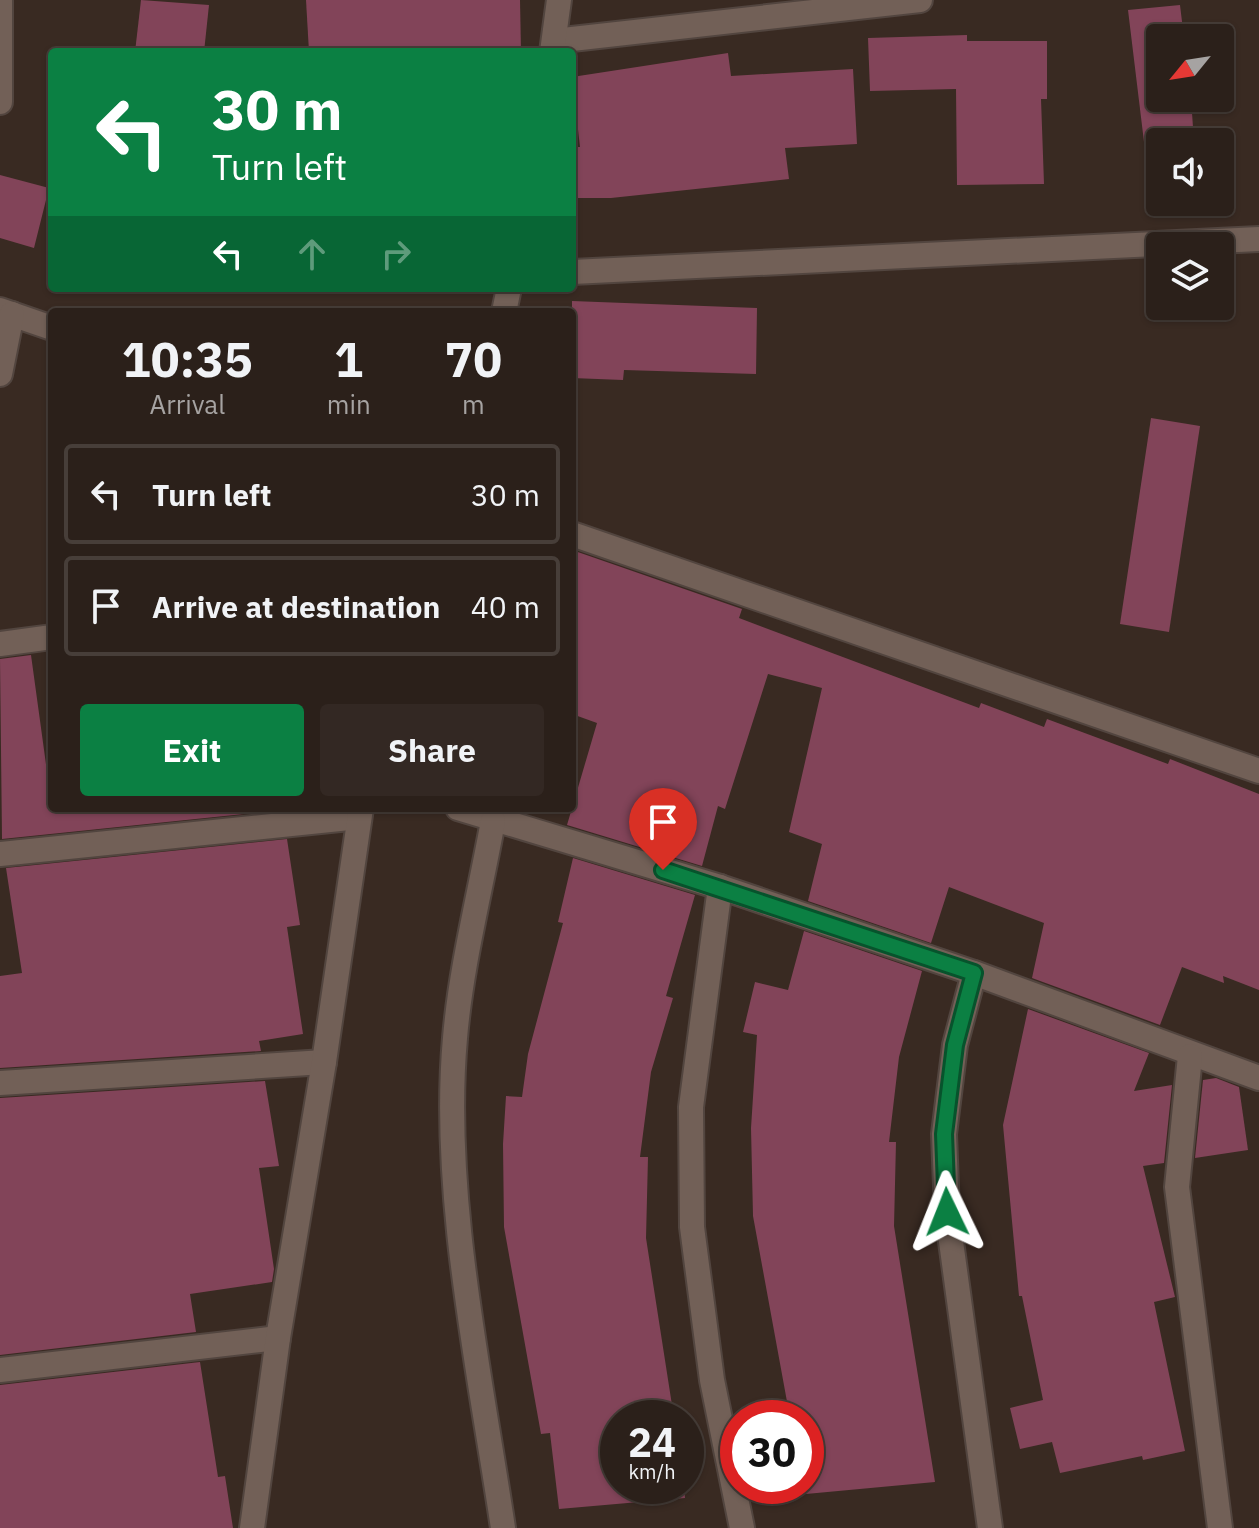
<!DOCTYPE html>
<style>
:root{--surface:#2b201a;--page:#332823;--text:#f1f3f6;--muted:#a6a3a2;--line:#473e39;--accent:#0b8043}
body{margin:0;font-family:"IBM Plex Sans",sans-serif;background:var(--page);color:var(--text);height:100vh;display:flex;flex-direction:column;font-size:30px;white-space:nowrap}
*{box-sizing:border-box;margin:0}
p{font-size:26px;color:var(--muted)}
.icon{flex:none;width:44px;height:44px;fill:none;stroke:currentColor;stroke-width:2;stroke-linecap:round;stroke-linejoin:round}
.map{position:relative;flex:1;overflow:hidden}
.sheet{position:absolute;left:48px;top:308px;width:528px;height:504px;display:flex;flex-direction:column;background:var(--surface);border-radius:8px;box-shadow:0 2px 6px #0004,0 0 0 2px var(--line)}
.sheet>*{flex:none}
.top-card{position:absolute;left:48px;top:48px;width:528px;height:244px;border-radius:8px;box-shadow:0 2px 6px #0004,0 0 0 2px var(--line);background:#0b8043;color:#fff;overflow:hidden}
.needle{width:52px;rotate:240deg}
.buttons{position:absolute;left:1146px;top:24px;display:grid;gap:16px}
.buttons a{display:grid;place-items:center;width:88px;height:88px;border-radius:8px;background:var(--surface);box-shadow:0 2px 6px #0004,0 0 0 2px var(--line);font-size:40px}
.speed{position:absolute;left:600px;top:1400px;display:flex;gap:16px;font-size:40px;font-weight:700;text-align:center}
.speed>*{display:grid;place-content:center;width:104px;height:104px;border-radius:50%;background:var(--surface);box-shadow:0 2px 6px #0004,0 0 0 2px var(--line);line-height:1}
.speed small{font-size:20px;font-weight:400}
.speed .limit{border:12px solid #d22;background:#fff;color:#111}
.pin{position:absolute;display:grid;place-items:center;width:68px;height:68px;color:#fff;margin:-82px -34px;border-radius:50% 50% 50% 0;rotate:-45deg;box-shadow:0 0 8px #0007}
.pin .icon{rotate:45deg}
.me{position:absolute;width:88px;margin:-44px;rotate:358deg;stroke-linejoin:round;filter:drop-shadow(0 0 6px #0008)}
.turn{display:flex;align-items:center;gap:28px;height:168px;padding:0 32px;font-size:36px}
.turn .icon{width:104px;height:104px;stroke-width:2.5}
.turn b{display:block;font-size:56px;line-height:68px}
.lanes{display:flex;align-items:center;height:76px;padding:0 32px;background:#0003;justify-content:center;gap:40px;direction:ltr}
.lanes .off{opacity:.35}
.eta{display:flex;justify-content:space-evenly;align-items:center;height:136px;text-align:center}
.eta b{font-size:48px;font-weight:800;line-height:56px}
.button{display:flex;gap:16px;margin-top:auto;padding:16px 32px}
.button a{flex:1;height:92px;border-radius:8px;background:var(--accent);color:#fff;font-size:32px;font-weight:800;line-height:92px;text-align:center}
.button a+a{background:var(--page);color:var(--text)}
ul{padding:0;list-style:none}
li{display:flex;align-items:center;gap:24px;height:100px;margin:0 16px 12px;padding:0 16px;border:4px solid var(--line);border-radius:8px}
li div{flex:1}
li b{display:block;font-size:30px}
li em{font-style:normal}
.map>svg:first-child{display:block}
.building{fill:#824459}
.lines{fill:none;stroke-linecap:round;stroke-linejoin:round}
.minor-casing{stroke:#52453f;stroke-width:28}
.minor{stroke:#726057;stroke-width:24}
.route-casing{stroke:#07532c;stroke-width:20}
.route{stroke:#0b8043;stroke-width:14}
</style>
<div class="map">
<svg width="1259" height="1528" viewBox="0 0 1259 1528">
<rect width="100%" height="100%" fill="#392a22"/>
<g class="building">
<path d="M141,0L209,5L204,52H135Z"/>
<path d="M306,0H520L521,52H309Z"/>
<path d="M1180,5L1184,38H1160V98H1191L1194,142H1144L1128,10Z"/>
<path d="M967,35V41H1047V99H1041L1044,184L957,185L956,89L870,91L868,38Z"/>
<path d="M728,53L731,76L853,69L857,144L785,148L789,179L611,198H572V147H580L572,77Z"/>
<path d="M0,175L49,188L34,248L0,238Z"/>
<path d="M572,301L757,308L756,374L624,370L623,380L572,378Z"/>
<path d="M1151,418L1200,426L1169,632L1120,624Z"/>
<path d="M572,550L742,609L739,618L979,708L981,703L1044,727L1047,719L1168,764L1170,759L1259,794V990L1223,976L1224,983L1182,967L1160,1025L1032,978L1044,923L949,887L931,943L808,901L822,844L789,832L822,688L768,674L725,809L718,806L702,866L567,825L597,723L572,714Z"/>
<path d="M31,655L52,808L283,810L2,839L0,659Z"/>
<path d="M287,839L300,925L287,927L303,1034L259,1041L261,1051L0,1068V976L22,973L6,868Z"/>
<path d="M573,858L695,895L666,996L673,998L651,1072L640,1157H648L646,1238L674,1418H618V1486H684L685,1498L559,1509L550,1433L541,1434L504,1227L503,1144L506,1096L522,1097L528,1054L563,923L558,922Z"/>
<path d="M804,931L922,971L899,1057L889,1142H896L894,1226L935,1482L806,1494V1418H790L753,1216L751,1128L757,1035L743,1032L755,982L788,990Z"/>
<path d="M1028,1009L1149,1053L1134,1091L1172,1085L1164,1163L1143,1166L1175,1297L1154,1302L1185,1451L1143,1460L1142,1456L1060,1473L1052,1442L1020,1449L1010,1408L1043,1400L1022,1296H1019L1003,1125Z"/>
<path d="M1216,1078L1239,1087L1248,1150L1195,1158L1203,1080Z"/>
<path d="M265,1081L279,1166L259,1168L274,1269L272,1282L190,1294L196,1332L0,1355V1098Z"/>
<path d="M200,1362L218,1477L225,1476L233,1528H0V1385Z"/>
</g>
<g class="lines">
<defs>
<g id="minor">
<path d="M554,41L920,0"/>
<path d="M552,52L559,0"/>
<path d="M0,102V0"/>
<path d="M572,272L1259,239"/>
<path d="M0,310L52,328"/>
<path d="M504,312L509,288"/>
<path d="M0,374L12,314"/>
<path d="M572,534L1259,771"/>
<path d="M0,644L52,637"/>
<path d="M458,808L720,887L974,973L1259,1078"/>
<path d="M493,821C480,893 461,966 455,1038C441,1194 480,1373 503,1528"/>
<path d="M0,854L359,817"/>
<path d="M720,887L691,1107L692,1227L712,1380L742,1528"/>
<path d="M974,973L955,1045L944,1134L947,1212L990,1528"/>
<path d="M1190,1056L1177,1187L1220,1528"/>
<path d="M0,1083L324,1062"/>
<path d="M0,1370L278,1338"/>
<path d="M252,1528L278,1338L324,1062L361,808"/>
</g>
</defs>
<use href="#minor" class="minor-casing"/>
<use href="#minor" class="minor"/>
</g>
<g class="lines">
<defs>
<path id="route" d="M663,870L974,973L955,1045L944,1134L947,1212"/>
</defs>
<use href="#route" class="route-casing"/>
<use href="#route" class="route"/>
</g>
</svg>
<div class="buttons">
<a><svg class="needle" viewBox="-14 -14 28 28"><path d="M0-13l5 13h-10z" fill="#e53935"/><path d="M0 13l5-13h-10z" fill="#a6a3a2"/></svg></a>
<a><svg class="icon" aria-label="sound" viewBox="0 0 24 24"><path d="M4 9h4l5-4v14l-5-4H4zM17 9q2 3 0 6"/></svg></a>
<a><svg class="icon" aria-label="layers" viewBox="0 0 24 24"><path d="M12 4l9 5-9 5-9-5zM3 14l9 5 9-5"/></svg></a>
</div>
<div class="speed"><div>24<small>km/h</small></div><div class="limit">30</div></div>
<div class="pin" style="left:663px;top:870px;background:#d93025"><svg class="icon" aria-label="arrive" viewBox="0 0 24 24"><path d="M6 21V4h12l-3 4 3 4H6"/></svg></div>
<svg class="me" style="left:947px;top:1212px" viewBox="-20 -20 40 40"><path d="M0-17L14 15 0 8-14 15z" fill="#0b8043" stroke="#fff" stroke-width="4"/></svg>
<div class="top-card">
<div class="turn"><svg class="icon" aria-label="left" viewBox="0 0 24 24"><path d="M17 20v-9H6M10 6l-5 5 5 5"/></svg><div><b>30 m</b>Turn left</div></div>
<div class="lanes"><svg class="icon" aria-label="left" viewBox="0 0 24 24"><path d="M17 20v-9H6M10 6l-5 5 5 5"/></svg><svg class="icon off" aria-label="ahead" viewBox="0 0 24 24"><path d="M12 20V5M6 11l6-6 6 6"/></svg><svg class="icon off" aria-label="right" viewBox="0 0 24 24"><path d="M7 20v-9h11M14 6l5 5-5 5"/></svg></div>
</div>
<section class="sheet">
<div class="eta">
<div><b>10:35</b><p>Arrival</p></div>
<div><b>1</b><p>min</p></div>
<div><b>70</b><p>m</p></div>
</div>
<ul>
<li><svg class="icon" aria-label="left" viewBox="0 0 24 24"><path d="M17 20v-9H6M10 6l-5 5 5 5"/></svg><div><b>Turn left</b></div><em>30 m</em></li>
<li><svg class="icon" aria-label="arrive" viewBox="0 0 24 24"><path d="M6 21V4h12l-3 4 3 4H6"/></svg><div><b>Arrive at destination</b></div><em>40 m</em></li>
</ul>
<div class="button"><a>Exit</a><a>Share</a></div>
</section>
</div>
